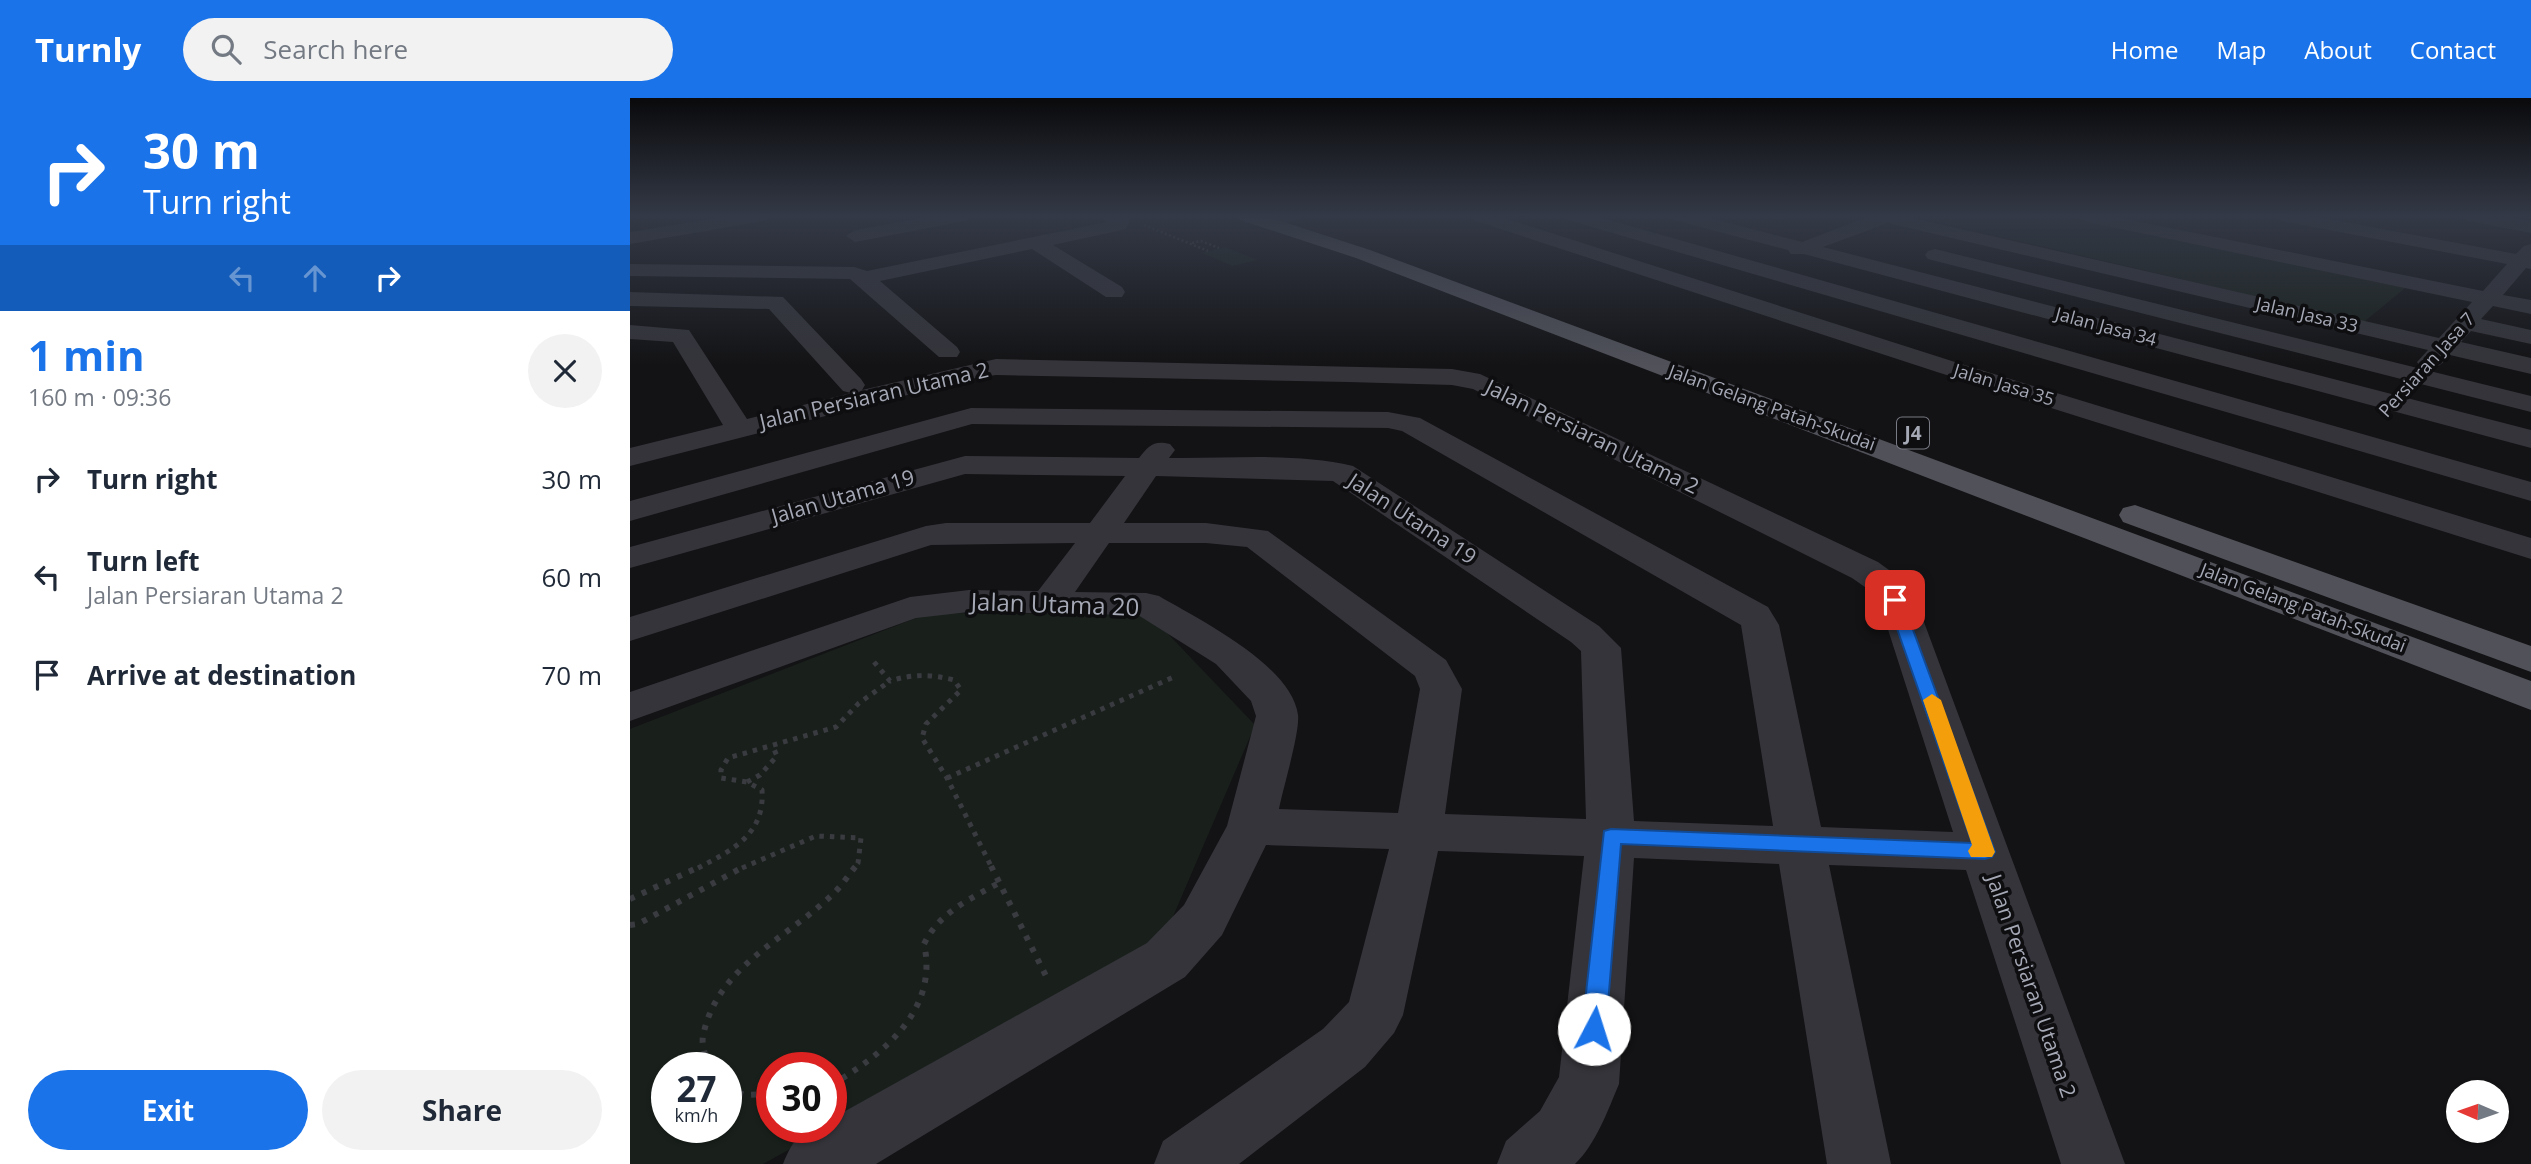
<!DOCTYPE html>
<meta charset="utf-8">
<style>
:root{--surface:#fff;--page:#f2f2f3;--text:#1f2937;--muted:#747a83;--accent:#1a73e8}
body{margin:0;font-family:"Open Sans",sans-serif;background:var(--page);color:var(--text);height:100vh;display:flex;flex-direction:column;font-size:26px;white-space:nowrap}
*{box-sizing:border-box;margin:0}
p{font-size:23px;color:var(--muted)}
.icon{flex:none;width:38px;height:38px;fill:none;stroke:currentColor;stroke-width:2;stroke-linecap:round;stroke-linejoin:round}
.map{position:relative;flex:1;overflow:hidden}
.drawer{display:flex;flex-direction:column;background:var(--surface);width:630px}
.drawer>*{flex:none}
.hud{background:#1a73e8;color:#fff;overflow:hidden}
.needle{width:46px;rotate:272deg}
.controls{position:absolute;left:1816px;top:982px;display:grid;gap:14px}
.controls a{display:grid;place-items:center;width:63px;height:63px;border-radius:50%;background:var(--surface);box-shadow:0 2px 5px #0004;font-size:35px}
.speed{position:absolute;left:21px;top:954px;display:flex;gap:14px;font-size:35px;font-weight:700;text-align:center}
.speed>*{display:grid;place-content:center;width:91px;height:91px;border-radius:50%;background:var(--surface);box-shadow:0 2px 5px #0004;line-height:1}
.speed small{font-size:18px;font-weight:400}
.speed .limit{border:10px solid #d22;background:#fff;color:#111}
.pin{position:absolute;display:grid;place-items:center;width:60px;height:60px;color:#fff;margin:-30px;border-radius:14px;box-shadow:0 4px 10px #0006}
.me{position:absolute;width:77px;margin:-38px;rotate:5deg;stroke-linejoin:round;filter:drop-shadow(0 0 5px #0008)}
.turn{display:flex;align-items:center;gap:24px;height:147px;padding:0 28px;font-size:32px}
.turn .icon{width:91px;height:91px;stroke-width:2.5}
.turn b{display:block;font-size:49px;line-height:60px}
.lanes{display:flex;align-items:center;height:66px;padding:0 28px;background:#0003;justify-content:center;gap:35px;direction:ltr}
.lanes .off{opacity:.35}
.round{display:grid;place-items:center;flex:none;width:74px;height:74px;border-radius:37px;background:var(--page)}
.head{display:flex;align-items:center;justify-content:space-between;height:119px;padding:0 28px}
h1{font-size:42px;font-weight:700;line-height:52px;color:var(--accent)}
.primary-button{display:flex;gap:14px;margin-top:auto;padding:14px 28px}
.primary-button a{flex:1;height:80px;border-radius:42px;background:var(--accent);color:#fff;font-size:28px;font-weight:700;line-height:80px;text-align:center}
.primary-button a+a{background:var(--page);color:var(--text)}
ul{padding:0;list-style:none}
li{display:flex;align-items:center;gap:21px;height:98px;padding:0 28px}
li div{flex:1}
li b{display:block;font-size:26px}
li em{font-style:normal}
header{display:flex;align-items:center;gap:42px;box-sizing:border-box;height:98px;padding:0 35px;background:var(--accent);color:#fff}
header strong{font-size:33px}
nav{display:flex;gap:38px;margin-inline-start:auto;font-size:24px}
.search{width:490px;height:63px;background:var(--page);display:flex;align-items:center;gap:18px;box-sizing:border-box;padding:0 24px;border-radius:38px;color:var(--muted);font-size:26px}
main{display:flex;flex:1;min-height:0}
.map>svg:first-child{display:block}
.green{fill:#19201b;fill-rule:evenodd}
.lines{fill:none;stroke-linecap:round;stroke-linejoin:round}
.path-far2{stroke:#3a3b41;stroke-width:2.5;stroke-dasharray:2 2.5;stroke-linecap:butt}
.path-far1{stroke:#3a3b41;stroke-width:5;stroke-dasharray:4.5 6;stroke-linecap:butt}
.path{stroke:#3a3b41;stroke-width:6;stroke-dasharray:5 8;stroke-linecap:butt}
.minor{fill:#34343a;fill-rule:evenodd}
.major{fill:#505159;fill-rule:evenodd}
.route{fill:#1a73e8;stroke:#114b97;stroke-width:2}
.slow{fill:#f59e0b}
.labels{text-anchor:middle;stroke-width:7;stroke-linejoin:round;paint-order:stroke}
.far-street-label{font-size:18px;fill:#a5a8b5;stroke:#0e0e10}
.shield{fill:#0e0e10;stroke:#787a84;stroke-width:2}
.shield-label{font-size:19px;font-weight:bold;fill:#a5a8b5}
.street-label{font-size:21px;fill:#a5a8b5;stroke:#0e0e10}
.near-street-label{font-size:24px;fill:#a5a8b5;stroke:#0e0e10}
</style>
<header>
<strong>Turnly</strong>
<div class="search"><svg class="icon" aria-label="search" viewBox="0 0 24 24"><circle cx="10" cy="10" r="6"/><path d="M15 15l6 6"/></svg>Search here</div>
<nav><a>Home</a><a>Map</a><a>About</a><a>Contact</a></nav>
</header>
<main>
<section class="drawer">
<div class="hud">
<div class="turn"><svg class="icon" aria-label="right" viewBox="0 0 24 24"><path d="M7 20v-9h11M14 6l5 5-5 5"/></svg><div><b>30 m</b>Turn right</div></div>
<div class="lanes"><svg class="icon off" aria-label="left" viewBox="0 0 24 24"><path d="M17 20v-9H6M10 6l-5 5 5 5"/></svg><svg class="icon off" aria-label="ahead" viewBox="0 0 24 24"><path d="M12 20V5M6 11l6-6 6 6"/></svg><svg class="icon" aria-label="right" viewBox="0 0 24 24"><path d="M7 20v-9h11M14 6l5 5-5 5"/></svg></div>
</div>
<div class="head"><div><h1>1 min</h1><p>160 m · 09:36</p></div><a class="round"><svg class="icon" aria-label="close" viewBox="0 0 24 24"><path d="M6 6l12 12M18 6L6 18"/></svg></a></div>
<ul>
<li><svg class="icon" aria-label="right" viewBox="0 0 24 24"><path d="M7 20v-9h11M14 6l5 5-5 5"/></svg><div><b>Turn right</b></div><em>30 m</em></li>
<li><svg class="icon" aria-label="left" viewBox="0 0 24 24"><path d="M17 20v-9H6M10 6l-5 5 5 5"/></svg><div><b>Turn left</b><p>Jalan Persiaran Utama 2</p></div><em>60 m</em></li>
<li><svg class="icon" aria-label="arrive" viewBox="0 0 24 24"><path d="M6 21V4h12l-3 4 3 4H6"/></svg><div><b>Arrive at destination</b></div><em>70 m</em></li>
</ul>
<div class="primary-button"><a>Exit</a><a>Share</a></div>
</section>
<div class="map">
<svg width="1901" height="1066" viewBox="0 0 1901 1066">
<rect width="100%" height="100%" fill="#131315"/>
<g class="green">
<path d="M1283,118H1457L1780,186L1734,224Z"/>
<path d="M595,149L627,162L603,168L572,155Z"/>
<path d="M299,515L519,516L625,627L530,849L201,1028V970H142V1029H200L133,1066H0V631ZM37,970H96V1029H37Z"/>
</g>
<g class="lines">
<g class="path-far2">
<path d="M514,127L578,153"/>
<path d="M562,145L571,143L589,150"/>
</g>
<g class="path-far1">
<path d="M244,564L260,583C282,576 301,576 324,582L331,592L296,626L292,640L317,680L362,770"/>
<path d="M317,680L546,578"/>
<path d="M117,684L130,677L147,658L143,649"/>
<path d="M68,770C103,752 135,736 132,692L117,684L91,680V672L98,660L206,629L229,605L260,583"/>
<path d="M112,770L186,738L231,740L228,765L224,770"/>
</g>
<g class="path">
<path d="M361,768L418,882"/>
<path d="M0,801L71,768"/>
<path d="M0,827L8,826L115,768"/>
<path d="M79,970C77,961 71,948 73,938C87,867 159,840 205,794C213,786 219,776 226,768"/>
<path d="M201,987C253,957 309,912 294,846C309,815 338,802 367,786"/>
<path d="M96,991L115,997L142,996"/>
</g>
<g class="minor">
<path d="M99,118H143L134,123L0,146V134Z"/>
<path d="M303,118H344L335,123L225,144L216,138L225,132Z"/>
<path d="M468,118H495L500,123L496,131L423,147L492,189L495,194L492,199H476L402,151L250,183L327,249L330,254L327,259H309L220,181L0,178V166L224,169L237,173L477,124Z"/>
<path d="M637,118H671L668,122L636,129L630,128L627,124L630,120Z"/>
<path d="M840,118H868L1325,264L1901,440V461L1307,274L843,122Z"/>
<path d="M935,118H965L1901,384V403L938,122Z"/>
<path d="M1041,118H1072L1172,144L1240,118H1274L1809,240L1842,204L1453,123L1444,118H1481L1853,193L1877,166L1652,123L1643,118H1683L1886,156L1894,148L1901,146V171L1896,170L1873,197L1901,202V216L1863,208L1851,221L1901,232V246L1841,233L1831,244L1901,260V276L1820,257C1811,267 1806,273 1791,269L1787,264L1798,252L1258,125L1193,149L1901,332V350L1174,156H1161L1158,152L1044,122Z"/>
<path d="M1829,118H1871L1901,123V135L1838,123Z"/>
<path d="M1305,151L1901,298V314L1298,161L1295,157L1298,153Z"/>
<path d="M0,194L153,199L231,281L235,287L232,292L366,261L822,271L850,276L1248,464L1270,480L1291,516L1495,1066H1431L1336,772L1199,767L1261,1066H1197L1149,766L1004,760L989,986C978,1012 966,1046 945,1066H867L876,1043L910,1013L929,979L954,758L808,753L773,917L764,935L735,969L609,1066H524L533,1043L693,931L719,904L759,751L636,747L592,837L555,879L246,1066H153C163,1041 172,1029 201,1029V1021L517,845L554,807L597,728L626,618L621,603L586,566L508,517L339,514L286,520L0,623V594L280,499L339,492L408,493L445,445L301,447L0,543V519L296,428L316,425H460L495,378L335,376L0,470V449L335,358L509,360C519,347 524,342 540,346L545,352L539,360C599,361 665,354 723,368L969,528L991,550L1004,723L1143,728L1111,527L772,333L758,330L342,326L0,423V403L341,310L758,314L790,320L1138,509L1149,527L1191,729L1323,734L1253,516L1242,494L1222,480L843,291L822,287L718,284L366,277L340,281L0,368V350L93,327L43,244L0,241V227L59,232L117,321L221,295L213,293L139,211L0,208ZM526,378L703,383L941,544L951,553L956,721L815,716L832,591L816,562L638,433L576,425H494ZM479,445H576L617,449L785,578L790,591L768,715L649,711C653,690 670,635 668,617C662,567 568,521 529,498L516,495L445,494Z"/>
</g>
<g class="major">
<path d="M607,118H635L740,152L1901,583V612L726,160L610,122Z"/>
<path d="M1505,407L1901,548V574L1493,424L1489,417L1493,410Z"/>
</g>
</g>
<linearGradient id="sky" x2="0" y2="1"><stop stop-color="#0a0a0c"/><stop offset="0.44" stop-color="#333946"/><stop offset="1" stop-color="#333946" stop-opacity="0"/></linearGradient>
<rect width="1901" height="268" fill="url(#sky)"/>
<path class="route" d="M1265,497L1272,502L1365,754L1362,759L1355,761L991,746L976,931L972,939L964,942L955,939L952,931L974,733L981,731L1342,745L1257,502Z"/>
<path class="slow" d="M1302,596L1311,602L1365,754L1362,759H1341L1338,753L1342,747L1293,602Z"/>
<g class="labels">
<g class="far-street-label">
<text transform="translate(1677 217) rotate(13)" y="6">Jalan Jasa 33</text>
<text transform="translate(1476 229) rotate(15)" y="6">Jalan Jasa 34</text>
<text transform="translate(1797 267) rotate(-48)" y="6">Persiaran Jasa 7</text>
<text transform="translate(1374 287) rotate(17)" y="6">Jalan Jasa 35</text>
<text transform="translate(1142 310) rotate(20)" y="6">Jalan Gelang Patah-Skudai</text>
<text transform="translate(1673 510) rotate(21)" y="6">Jalan Gelang Patah-Skudai</text>
</g>
<rect class="shield" x="1267" y="319.5" width="32" height="31" rx="5"/>
<g class="shield-label">
<text x="1283" y="342">J4</text>
</g>
<g class="street-label">
<text transform="translate(244 298) rotate(-13)" y="7">Jalan Persiaran Utama 2</text>
<text transform="translate(962 339) rotate(26)" y="7">Jalan Persiaran Utama 2</text>
<text transform="translate(213 399) rotate(-16)" y="7">Jalan Utama 19</text>
<text transform="translate(782 421) rotate(33)" y="7">Jalan Utama 19</text>
<text transform="translate(1401 888) rotate(71)" y="7">Jalan Persiaran Utama 2</text>
</g>
<g class="near-street-label">
<text transform="translate(425 507) rotate(2)" y="8">Jalan Utama 20</text>
</g>
</g>
</svg>
<div class="controls">
<a><svg class="needle" viewBox="-14 -14 28 28"><path d="M0-13l5 13h-10z" fill="#e53935"/><path d="M0 13l5-13h-10z" fill="#747a83"/></svg></a>
</div>
<div class="speed"><div>27<small>km/h</small></div><div class="limit">30</div></div>
<div class="pin" style="left:1265px;top:502px;background:#d93025"><svg class="icon" aria-label="arrive" viewBox="0 0 24 24"><path d="M6 21V4h12l-3 4 3 4H6"/></svg></div>
<svg class="me" style="left:964px;top:931px" viewBox="-20 -20 40 40"><circle r="19" fill="#fff"/><path d="M0-13L10 11 0 6-10 11z" fill="#1a73e8"/></svg>
</div>
</main>
